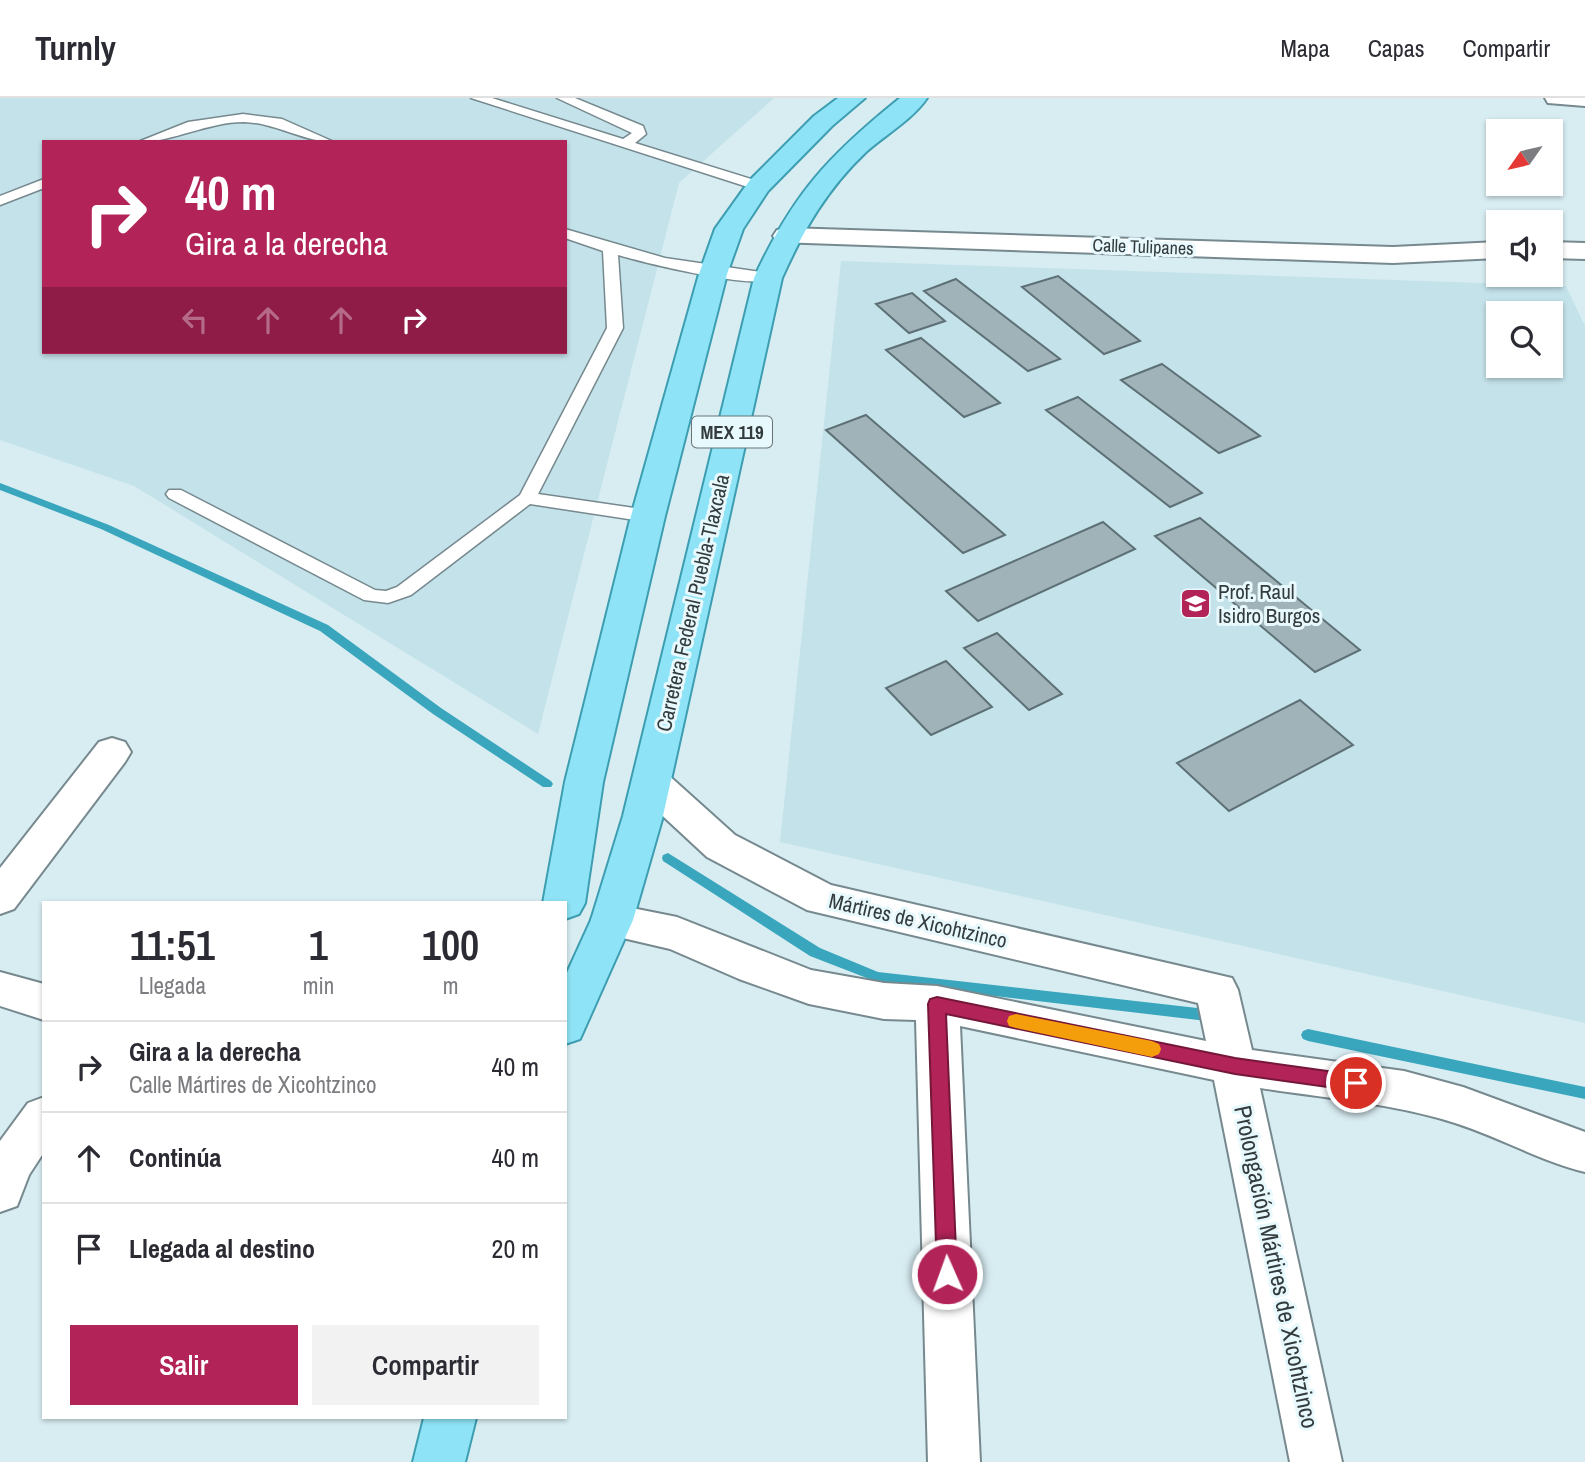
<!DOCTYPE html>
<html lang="es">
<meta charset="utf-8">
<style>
:root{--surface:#fff;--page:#f2f2f3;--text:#2b2b33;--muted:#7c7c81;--line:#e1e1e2;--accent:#b22358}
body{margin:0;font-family:"Archivo Narrow",sans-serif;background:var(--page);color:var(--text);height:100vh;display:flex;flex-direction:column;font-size:26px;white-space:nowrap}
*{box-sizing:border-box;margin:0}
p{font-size:23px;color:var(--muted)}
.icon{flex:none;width:38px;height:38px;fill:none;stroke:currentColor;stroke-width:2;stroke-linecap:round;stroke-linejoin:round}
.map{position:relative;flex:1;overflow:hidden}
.drawer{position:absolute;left:42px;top:803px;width:525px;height:518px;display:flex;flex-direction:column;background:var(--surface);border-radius:0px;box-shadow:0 2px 5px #0004}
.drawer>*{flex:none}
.guide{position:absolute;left:42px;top:42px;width:525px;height:214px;border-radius:0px;box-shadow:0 2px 5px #0004;background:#b22358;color:#fff;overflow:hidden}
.needle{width:46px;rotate:236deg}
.buttons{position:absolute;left:1486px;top:21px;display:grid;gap:14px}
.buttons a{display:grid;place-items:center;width:77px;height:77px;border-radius:0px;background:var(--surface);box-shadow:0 2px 5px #0004;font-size:35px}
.pin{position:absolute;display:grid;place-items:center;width:60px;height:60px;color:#fff;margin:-30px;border:4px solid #fff;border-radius:50%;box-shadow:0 2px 7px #0007}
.me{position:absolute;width:77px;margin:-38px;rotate:358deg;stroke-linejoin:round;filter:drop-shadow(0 0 5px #0008)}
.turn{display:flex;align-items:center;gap:24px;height:147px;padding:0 28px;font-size:32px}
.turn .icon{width:91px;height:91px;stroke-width:2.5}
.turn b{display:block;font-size:49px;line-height:60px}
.lanes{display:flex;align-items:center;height:66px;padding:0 28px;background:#0003;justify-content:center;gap:35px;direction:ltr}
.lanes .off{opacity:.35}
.eta{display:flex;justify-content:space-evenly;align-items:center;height:119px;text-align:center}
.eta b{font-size:42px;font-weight:600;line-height:49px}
.primary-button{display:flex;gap:14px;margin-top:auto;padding:14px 28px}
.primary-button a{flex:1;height:80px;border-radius:0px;background:var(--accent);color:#fff;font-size:28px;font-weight:600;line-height:80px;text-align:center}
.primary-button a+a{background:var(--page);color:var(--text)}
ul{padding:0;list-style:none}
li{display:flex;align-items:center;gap:21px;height:91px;padding:0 28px;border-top:2px solid var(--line)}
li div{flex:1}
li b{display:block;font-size:26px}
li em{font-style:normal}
header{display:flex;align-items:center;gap:42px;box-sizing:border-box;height:98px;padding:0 35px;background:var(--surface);border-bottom:2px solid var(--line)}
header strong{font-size:33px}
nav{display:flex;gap:38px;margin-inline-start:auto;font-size:24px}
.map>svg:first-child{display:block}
.built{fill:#c4e2ea;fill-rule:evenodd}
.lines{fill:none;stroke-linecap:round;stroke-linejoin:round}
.stream{fill:#3aa6bd;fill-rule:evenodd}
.building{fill:#9fb3b8;stroke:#5d7075;stroke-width:2}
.lane-casing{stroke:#76898e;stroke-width:3}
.street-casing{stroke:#76898e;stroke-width:4}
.primary-casing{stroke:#3d9db1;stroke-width:4}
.lane{fill:#fff;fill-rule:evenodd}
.street{fill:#fff;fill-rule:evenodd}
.primary{fill:#8ee4f6;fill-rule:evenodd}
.route{fill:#b22358;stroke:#741739;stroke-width:2}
.slow{fill:#f59e0b}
.labels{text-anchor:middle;stroke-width:6;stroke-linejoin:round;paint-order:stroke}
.far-street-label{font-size:18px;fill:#333b3d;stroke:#e8f9fd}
.shield{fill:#e8f9fd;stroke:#697477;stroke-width:2}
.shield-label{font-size:19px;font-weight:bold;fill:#333b3d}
.poi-label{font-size:21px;fill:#333b3d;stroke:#e8f9fd;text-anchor:start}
.street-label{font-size:21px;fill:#333b3d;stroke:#e8f9fd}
.near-street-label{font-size:24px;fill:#333b3d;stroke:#e8f9fd}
</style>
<header>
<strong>Turnly</strong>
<nav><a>Mapa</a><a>Capas</a><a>Compartir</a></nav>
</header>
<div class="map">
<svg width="1585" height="1364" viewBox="0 0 1585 1364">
<rect width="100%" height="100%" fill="#d8edf2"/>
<g class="built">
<path d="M0,0H774L679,85L538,636L134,388L0,342ZM44,44H565V254H44Z"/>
<path d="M841,163L1566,188L1585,228V925L780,744ZM1498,215H1550V268H1498Z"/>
</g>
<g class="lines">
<g class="stream">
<path d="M0,385L109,427L328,527L441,610L551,683L553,686L551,689H543L433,616L320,533L101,431L0,392Z"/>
<path d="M668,755L820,850L878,874L1215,912L1220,914L1222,918L1220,922L1215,924L877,884L810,858L663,763L662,760L663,757Z"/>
<path d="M1308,931L1585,989V1001L1308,943L1303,941L1301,937L1303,933Z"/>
</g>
</g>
<g class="building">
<path d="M1058,178L1140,243L1104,256L1022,189Z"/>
<path d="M956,181L1060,261L1028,273L924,193Z"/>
<path d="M912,195L945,223L909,235L876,206Z"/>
<path d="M921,240L1000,305L964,319L886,252Z"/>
<path d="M1162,266L1260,338L1219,355L1121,282Z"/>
<path d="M1078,299L1202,395L1170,409L1046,312Z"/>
<path d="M866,317L1005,437L963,455L826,332Z"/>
<path d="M1200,420L1360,552L1315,574L1155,438Z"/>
<path d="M1103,424L1135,451L978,523L946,493Z"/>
<path d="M997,535L1062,596L1029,612L964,550Z"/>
<path d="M946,563L992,609L931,637L886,590Z"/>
<path d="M1300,602L1353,647L1229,713L1177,665Z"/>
</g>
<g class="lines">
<defs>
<g id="lane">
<path d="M471,0H492L623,41L632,35L557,0H575L643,28L646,36L635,45L764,85L766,88L764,91H754Z"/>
<path d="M243,16L282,21L334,44C303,44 277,25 244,24C207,24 174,44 138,44L188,24Z"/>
<path d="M44,81V90L0,107V98Z"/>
<path d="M565,131L665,160L768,175L776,180C761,194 642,164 618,157L623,230L538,396L648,412L657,418L654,422L648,424L530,406L411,497L388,505L364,502L169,400L166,396L169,392H181L375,492L386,493L397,489L520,397L607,230L603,153L565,140Z"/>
</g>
<g id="street">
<path d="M1545,0H1585V8L1548,5Z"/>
<path d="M787,130L1393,149L1498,144V160L1393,165L777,144L773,138L777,132Z"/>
<path d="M1550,144L1585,145V161L1550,160Z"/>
<path d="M112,640L125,644L131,654L125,664L14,811L0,816V770L99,644Z"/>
<path d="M652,671L666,675L735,737L831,787L1232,880L1238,892L1252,952L1404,973L1463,989L1585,1034V1074C1540,1063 1499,1039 1455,1025C1392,1005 1325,1000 1260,990L1342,1364H1290L1214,982L960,928L980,1364H928L916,922L884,921L809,906L739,881L670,851L597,834L591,822L597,810L612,806L677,819L811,872L884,885L937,888L1206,943L1198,905L807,812L707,759L638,695L633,685L638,675Z"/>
<path d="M0,874L44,886V922L0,908Z"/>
<path d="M44,999V1054L29,1077L17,1108L0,1114V1043L28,1005Z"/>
</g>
<g id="primary">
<path d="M838,0H865L832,28L768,93L743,131L727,176L665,418L603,684L585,805L579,816L565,821V805H543L565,684L631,418L699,176L715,131L750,82L814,18Z"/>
<path d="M900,0H927C913,21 885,37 866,54C827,91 804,131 782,180L663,718L633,822L580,941L565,946V879L591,822L623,718L754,180C793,96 828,58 900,0Z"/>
<path d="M424,1320H476L465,1364H413Z"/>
</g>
</defs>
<use href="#lane" class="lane-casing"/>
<use href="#street" class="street-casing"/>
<use href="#primary" class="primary-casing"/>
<use href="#lane" class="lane"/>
<use href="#street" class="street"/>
<use href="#primary" class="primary"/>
</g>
<path class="route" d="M937,899L1235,960L1356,977L1362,980L1365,985L1362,991L1356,993L1235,976L946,916L957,1176L954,1182L947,1185L940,1182L937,1176L928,906L930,901Z"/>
<path class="slow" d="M1016,916L1152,943L1159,946L1161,951L1159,956L1152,959L1016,930L1009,928L1007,923L1009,918Z"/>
<defs>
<symbol id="school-square" viewBox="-11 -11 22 22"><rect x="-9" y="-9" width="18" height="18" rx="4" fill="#b22358" stroke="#e8f9fd"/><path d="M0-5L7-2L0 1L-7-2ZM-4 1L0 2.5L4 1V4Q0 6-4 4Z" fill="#fff"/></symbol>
</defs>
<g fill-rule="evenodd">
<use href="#school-square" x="1178" y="488" width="35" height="35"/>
</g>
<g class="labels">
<g class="far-street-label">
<text transform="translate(1143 149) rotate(2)" y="6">Calle Tulipanes</text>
</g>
<rect class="shield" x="692" y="318.5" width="80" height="31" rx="5"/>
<g class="shield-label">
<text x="732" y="341">MEX 119</text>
</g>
<g class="poi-label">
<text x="1218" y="501">Prof. Raul<tspan x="1218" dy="24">Isidro Burgos</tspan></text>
</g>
<g class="street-label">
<text transform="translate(693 505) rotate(-77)" y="7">Carretera Federal Puebla-Tlaxcala</text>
<text transform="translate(918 823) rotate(13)" y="7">Mártires de Xicohtzinco</text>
</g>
<g class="near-street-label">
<text transform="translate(1276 1169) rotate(78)" y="8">Prolongación Mártires de Xicohtzinco</text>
</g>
</g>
</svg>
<div class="buttons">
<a><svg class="needle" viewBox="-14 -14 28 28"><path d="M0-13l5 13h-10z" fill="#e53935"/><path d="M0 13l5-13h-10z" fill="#7c7c81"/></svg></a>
<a><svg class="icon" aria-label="sound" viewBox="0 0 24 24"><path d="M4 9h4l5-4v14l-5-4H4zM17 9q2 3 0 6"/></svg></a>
<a><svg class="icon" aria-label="search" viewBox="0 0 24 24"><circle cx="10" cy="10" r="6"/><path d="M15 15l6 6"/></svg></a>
</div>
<div class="pin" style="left:1356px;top:985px;background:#d93025"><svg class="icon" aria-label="arrive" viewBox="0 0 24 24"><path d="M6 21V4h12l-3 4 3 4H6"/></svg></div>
<svg class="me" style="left:947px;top:1176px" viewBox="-20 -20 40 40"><circle r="17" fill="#b22358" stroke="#fff" stroke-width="3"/><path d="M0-11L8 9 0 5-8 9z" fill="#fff"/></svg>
<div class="guide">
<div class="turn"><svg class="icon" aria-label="right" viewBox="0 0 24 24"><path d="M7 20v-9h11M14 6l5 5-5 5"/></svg><div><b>40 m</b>Gira a la derecha</div></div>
<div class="lanes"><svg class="icon off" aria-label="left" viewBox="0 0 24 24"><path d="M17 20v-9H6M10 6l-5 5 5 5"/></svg><svg class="icon off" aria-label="ahead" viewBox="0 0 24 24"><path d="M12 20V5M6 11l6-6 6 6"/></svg><svg class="icon off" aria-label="ahead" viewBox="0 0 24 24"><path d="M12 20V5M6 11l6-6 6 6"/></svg><svg class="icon" aria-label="right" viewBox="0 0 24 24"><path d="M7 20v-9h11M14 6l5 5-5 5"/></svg></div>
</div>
<section class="drawer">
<div class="eta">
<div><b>11:51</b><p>Llegada</p></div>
<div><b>1</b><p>min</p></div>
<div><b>100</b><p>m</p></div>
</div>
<ul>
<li><svg class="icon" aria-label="right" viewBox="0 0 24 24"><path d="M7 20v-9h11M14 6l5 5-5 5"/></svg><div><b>Gira a la derecha</b><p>Calle Mártires de Xicohtzinco</p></div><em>40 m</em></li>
<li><svg class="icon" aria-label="ahead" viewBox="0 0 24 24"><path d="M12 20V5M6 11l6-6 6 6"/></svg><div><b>Continúa</b></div><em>40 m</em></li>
<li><svg class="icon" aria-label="arrive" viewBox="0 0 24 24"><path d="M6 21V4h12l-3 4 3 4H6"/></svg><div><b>Llegada al destino</b></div><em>20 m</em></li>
</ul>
<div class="primary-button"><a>Salir</a><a>Compartir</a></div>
</section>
</div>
